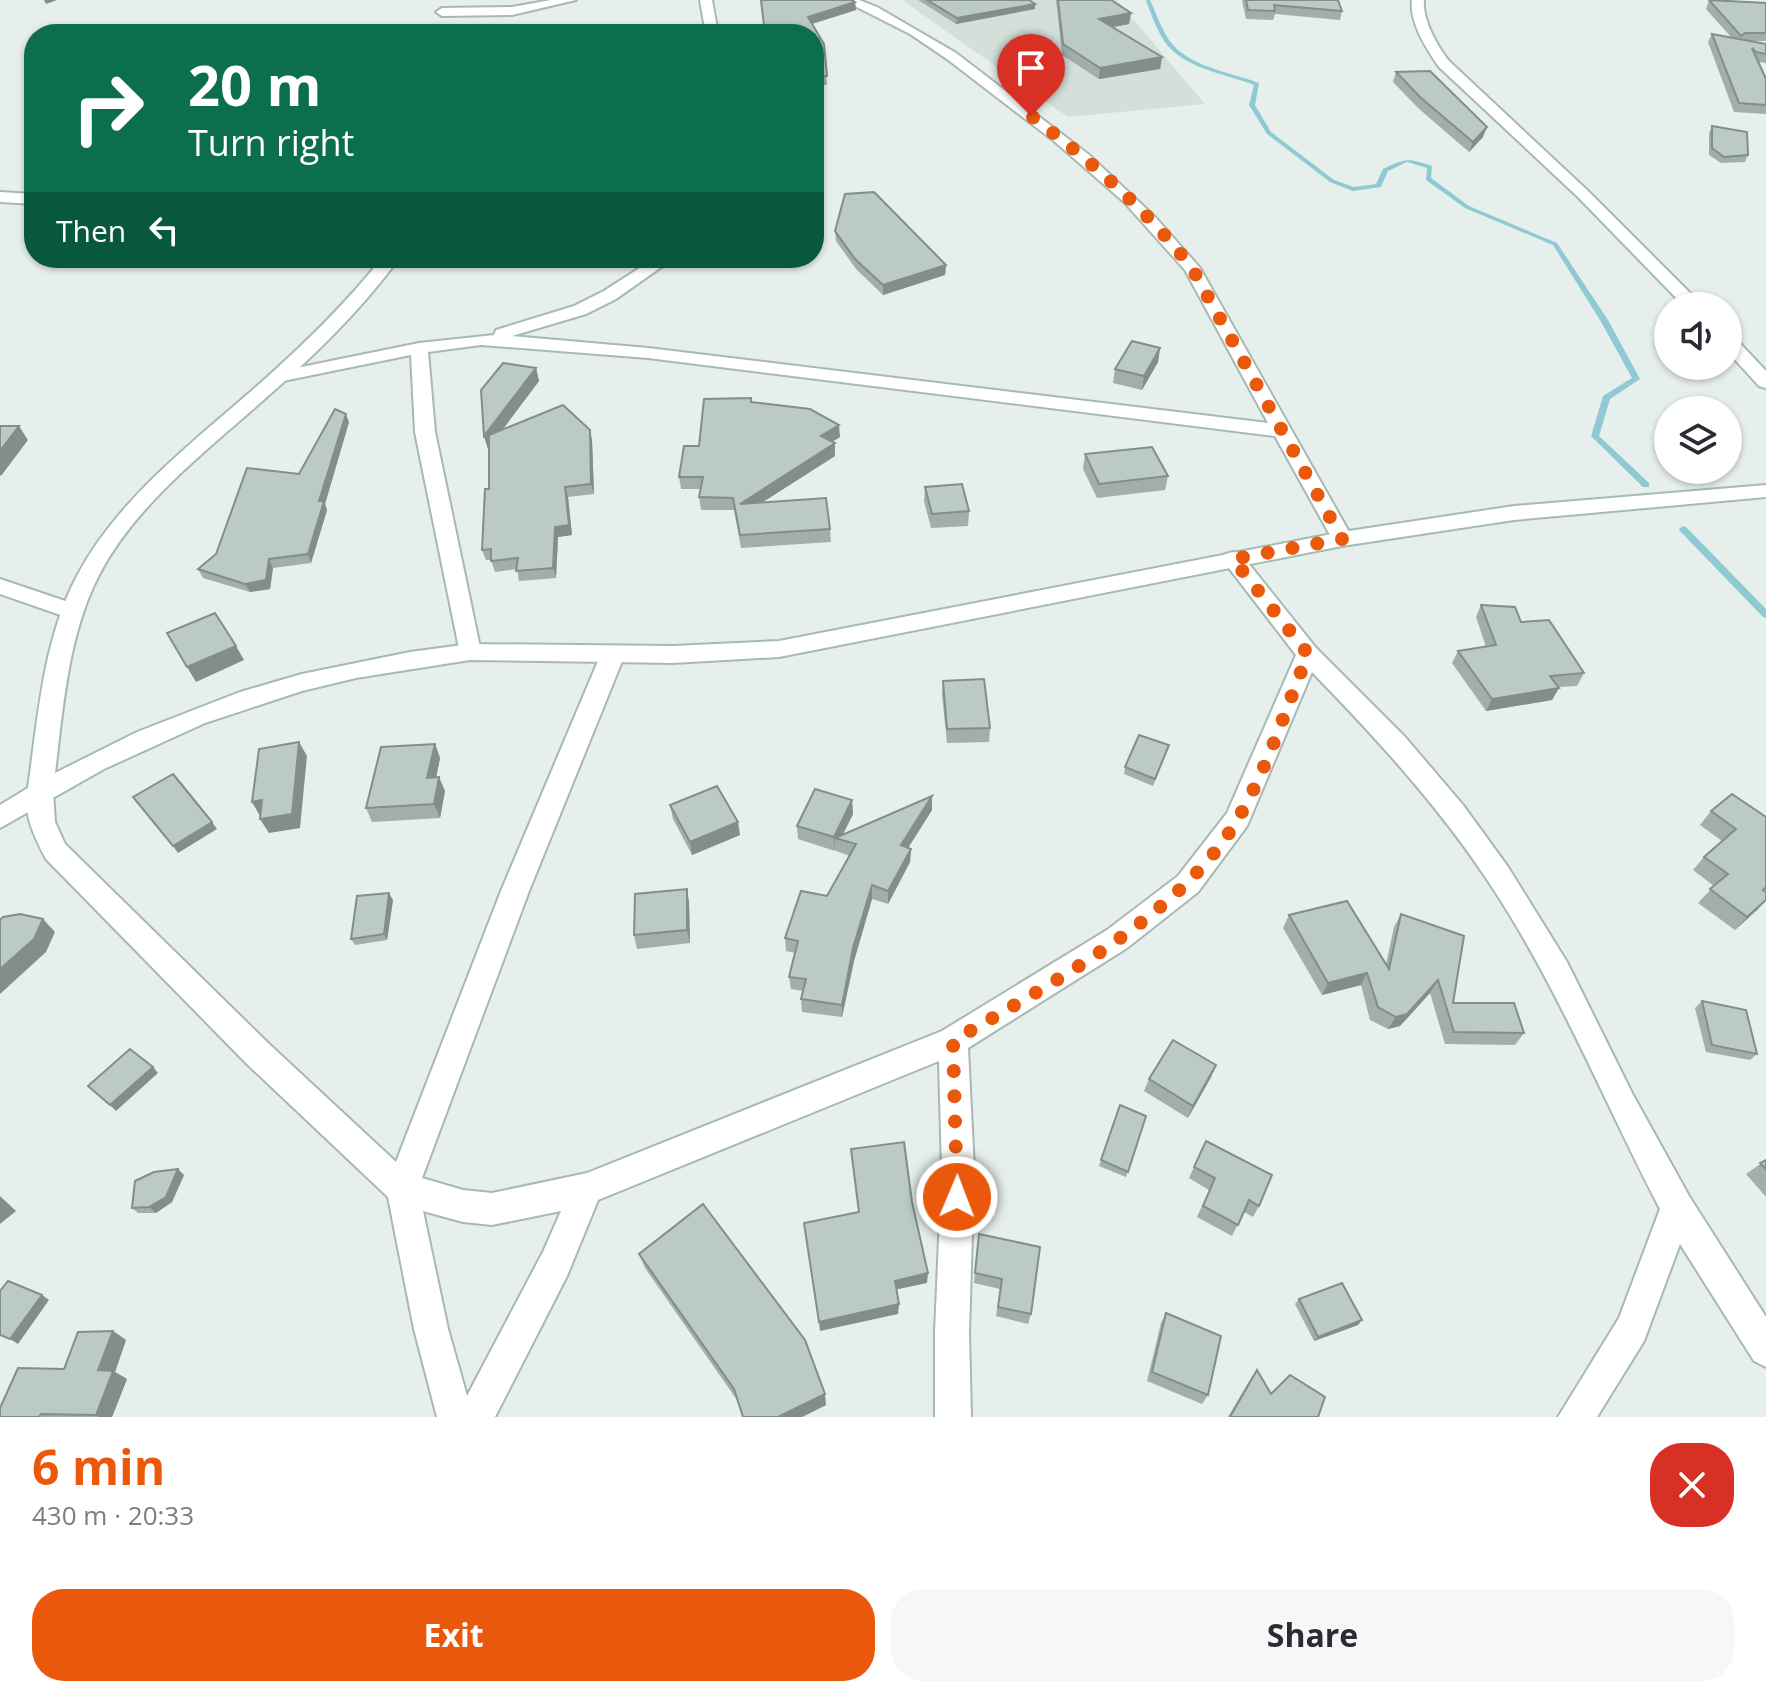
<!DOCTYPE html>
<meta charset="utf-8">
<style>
:root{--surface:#fff;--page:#f7f7f7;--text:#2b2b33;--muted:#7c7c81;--accent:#ea580c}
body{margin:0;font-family:"Open Sans",sans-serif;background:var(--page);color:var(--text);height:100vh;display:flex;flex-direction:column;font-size:30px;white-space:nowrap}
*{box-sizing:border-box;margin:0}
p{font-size:26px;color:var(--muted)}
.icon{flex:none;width:44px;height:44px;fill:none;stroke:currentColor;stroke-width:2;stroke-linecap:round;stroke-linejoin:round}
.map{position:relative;height:1417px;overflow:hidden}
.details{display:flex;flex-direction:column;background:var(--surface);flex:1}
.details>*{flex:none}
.hud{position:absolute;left:24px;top:24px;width:800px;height:244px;border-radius:32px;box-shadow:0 2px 6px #0004;background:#0b6e4f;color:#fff;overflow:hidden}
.tools{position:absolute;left:1654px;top:292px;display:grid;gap:16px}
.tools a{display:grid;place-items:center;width:88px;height:88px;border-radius:50%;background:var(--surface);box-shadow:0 2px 6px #0004;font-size:40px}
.pin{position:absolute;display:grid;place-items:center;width:68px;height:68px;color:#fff;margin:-82px -34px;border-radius:50% 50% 50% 0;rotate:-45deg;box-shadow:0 0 8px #0007}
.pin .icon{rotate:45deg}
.me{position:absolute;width:88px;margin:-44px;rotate:1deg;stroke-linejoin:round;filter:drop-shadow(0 0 6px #0008)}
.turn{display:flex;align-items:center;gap:28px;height:168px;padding:0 32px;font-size:36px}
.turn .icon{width:104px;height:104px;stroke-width:2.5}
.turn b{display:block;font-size:56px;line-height:68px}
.then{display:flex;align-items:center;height:76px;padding:0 32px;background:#0003;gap:16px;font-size:30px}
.round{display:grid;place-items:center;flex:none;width:84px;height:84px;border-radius:32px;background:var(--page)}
.headline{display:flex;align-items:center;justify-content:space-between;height:136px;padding:0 32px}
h1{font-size:48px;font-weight:700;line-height:60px;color:var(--accent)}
.primary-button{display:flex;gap:16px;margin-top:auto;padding:16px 32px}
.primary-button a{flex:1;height:92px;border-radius:32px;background:var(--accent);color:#fff;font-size:32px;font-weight:700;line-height:92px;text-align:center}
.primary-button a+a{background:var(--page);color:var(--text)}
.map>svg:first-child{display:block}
.built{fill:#d4dfda}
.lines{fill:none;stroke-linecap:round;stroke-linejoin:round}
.stream{fill:#8ec9d4;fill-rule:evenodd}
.street-casing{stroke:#a8b8b2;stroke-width:4}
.secondary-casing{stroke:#a4bbb3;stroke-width:4}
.street{fill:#fff;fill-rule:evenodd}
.secondary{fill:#fff;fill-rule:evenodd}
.wall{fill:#a1aea9}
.shaded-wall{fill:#838d89}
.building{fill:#bbcac4;stroke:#838d89;stroke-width:2}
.route{stroke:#ea580c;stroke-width:14;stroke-dasharray:0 25.2}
</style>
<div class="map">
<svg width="1766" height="1417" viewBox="0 0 1766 1417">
<rect width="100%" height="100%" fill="#e6efeb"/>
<path class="built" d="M902,0H1117L1205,104L1068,117Z"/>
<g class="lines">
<g class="stream">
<path d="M1146,0H1150C1156,13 1161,28 1169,40C1188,67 1230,72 1259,83L1255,105L1271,132L1334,180L1354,187L1376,184L1383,169C1407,158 1407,158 1432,166L1431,178L1469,206L1557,243L1608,320L1640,379L1610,399L1599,436L1649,483V487H1643L1591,436L1603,396L1632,378L1600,320L1553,245L1465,208L1426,180L1427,168L1407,162L1388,171L1381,187L1353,191L1330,182L1267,134L1249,105L1254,85C1224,73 1184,69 1164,41C1156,28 1151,14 1146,0Z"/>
<path d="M1683,526L1686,527L1766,609V618L1763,617L1680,531L1679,529Z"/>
</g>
<defs>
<g id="street">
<path d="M551,0H576L512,15L442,16L436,12L442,8L512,7Z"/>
<path d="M843,0H859L877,7L956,53L1088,154L1156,218L1200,268L1353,539L1342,546L1335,544L1275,436L648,358L481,345L428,352L435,432L481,652L477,658L469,660L461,658L415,432L411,355L278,382L272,381L269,377L272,373L419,343L494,335L496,330L574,306L604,291L655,258H674L616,299L586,314L512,336L648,348L1268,423L1185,270L1124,202L1054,141L947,59L910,34Z"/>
<path d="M0,192L34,194V204L0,202Z"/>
<path d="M1233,552L1241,554L1316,648L1405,737L1463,805L1508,867L1567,962L1632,1093L1689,1196L1766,1317V1367L1754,1361L1680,1244L1644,1341L1597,1417H1558L1619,1318L1660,1209C1603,1100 1557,984 1488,881C1437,804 1376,738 1312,672L1247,826L1198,892L1127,948L968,1048L974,1170L969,1332L971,1417H935V1332L942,1170L939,1061L598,1200L567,1276L495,1417H437L414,1329L388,1197L247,1064L46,859C35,838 19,808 31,785L40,782L49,785L53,792L55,822L65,844L269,1044L396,1162L501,891L601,654L605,648L613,646L621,648L625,654L529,891L422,1178L463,1190L492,1193L587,1173L942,1031L1107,930L1178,876L1227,813L1296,655L1222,559L1225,554ZM423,1211L463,1222L492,1225L561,1211L543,1252L467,1396L448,1329Z"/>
<path d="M0,579L80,606L83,611L80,616L72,619L0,594Z"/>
</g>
<g id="secondary">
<path d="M700,0H712L718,34H706Z"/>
<path d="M1412,0H1424C1422,19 1437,46 1449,61L1588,191L1703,306H1684L1578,197L1439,67C1427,50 1409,22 1412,0Z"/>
<path d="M382,258H399C358,315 304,365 251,411C195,460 132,510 98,577C68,636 63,708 55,773L137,732L240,692L302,674L410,652L470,644L673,646L779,641L1342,532L1514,506L1766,485V497L1514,520L1342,546L779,657L673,663L470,660L356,678L302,691L205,723L104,769L0,828V805L28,788C38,718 43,640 77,576C115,504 181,452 241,400C292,356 341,310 382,258Z"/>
<path d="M1728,336L1734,337L1766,371V388L1759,386L1728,352Z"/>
</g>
</defs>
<use href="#street" class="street-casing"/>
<use href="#secondary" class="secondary-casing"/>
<use href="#street" class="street"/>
<use href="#secondary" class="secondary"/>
</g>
<g class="wall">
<path d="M918,0H1029L1035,4V9L956,24Z"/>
<path d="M1056,0H1111L1131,13L1129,24L1113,27L1162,57L1160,69L1099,79L1062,55Z"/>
<path d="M1242,0H1338L1342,11L1340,20L1275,14L1273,20L1246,19Z"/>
<path d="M1709,0L1766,3V41H1751L1766,44V63L1758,62L1766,79V114L1734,112L1708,42L1712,34L1731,37L1706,9Z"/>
<path d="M855,2L856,10L812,24L824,44L827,85H814V34H765Z"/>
<path d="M1396,72L1483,137L1469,152L1418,108L1393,82Z"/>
<path d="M1712,126L1748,155L1745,162L1721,163L1709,155V133Z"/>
<path d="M835,231L946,265L945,275L883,295L856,269L836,241Z"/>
<path d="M1160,348L1158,362L1142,390L1113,383L1115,369Z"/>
<path d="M536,368L539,381L503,429L592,440L594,494L568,497L572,535L558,537L556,578L519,581L517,569L495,572L491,560H486L482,550L489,489V448L488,449L484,436Z"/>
<path d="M751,402L840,437L832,442L835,443V456L763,502L830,529L831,542L741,548L734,510H701L699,497L701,489H681L679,477Z"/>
<path d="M349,422L325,504L327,510L311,563L273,568L270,589L250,592L203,578L198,569L216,554L299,474Z"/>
<path d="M1085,454L1168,476L1165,490L1097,498L1083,469Z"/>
<path d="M925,487L969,511L968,526L931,528L924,501Z"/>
<path d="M1481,605L1521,622L1584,673L1577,686L1558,687L1559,688L1552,700L1486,711L1452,663L1458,651L1486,647L1476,617Z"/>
<path d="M943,681L990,728L989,742L947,743L942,695Z"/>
<path d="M435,744L440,758L436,778L445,791L440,818L372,822L366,808Z"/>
<path d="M1169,745L1153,786L1124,774L1125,767Z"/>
<path d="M1732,794L1766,890L1758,909L1735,930L1698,903L1714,886L1693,870L1704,857L1722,841L1700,825L1711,811Z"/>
<path d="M932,796V810L908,848L911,849L910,862L888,904L872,899L854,961L842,1017L802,1012L801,999L803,991L791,989L789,977L795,953L786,951L785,938L827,896L850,856L836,851V849L835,851L798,839L797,826L852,800L853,814L843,835Z"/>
<path d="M670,805L740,835L692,855L673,819Z"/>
<path d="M687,889L689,903L690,943L637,949L634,935Z"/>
<path d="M393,900L387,940L355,945L351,939Z"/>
<path d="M1401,914L1453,1003L1524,1033L1515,1045L1445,1044L1430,993L1400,1026L1388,1029L1370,1020L1361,985L1322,995L1283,928L1289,915L1386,964L1394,927Z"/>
<path d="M1702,1001L1757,1054L1750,1060L1706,1052L1695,1008Z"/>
<path d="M1216,1065L1211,1077L1188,1118L1144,1091L1149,1079Z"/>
<path d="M1120,1105L1146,1116L1126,1177L1099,1166Z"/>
<path d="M1206,1141L1259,1206L1253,1217L1244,1212L1232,1236L1197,1217L1209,1190L1189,1178Z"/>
<path d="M1766,1160V1197L1746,1174Z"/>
<path d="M184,1175L172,1202L156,1213H138L132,1208Z"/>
<path d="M979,1234L1031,1314L1028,1324L996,1316L1000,1289L974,1283Z"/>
<path d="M639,1254L826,1405L802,1417H743L737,1400L645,1268Z"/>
<path d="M1299,1299L1358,1325L1314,1341L1295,1304Z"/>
<path d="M1166,1313L1208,1395L1202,1404L1147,1381L1161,1323Z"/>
<path d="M113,1331L126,1340L115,1372L127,1379L112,1417H0Z"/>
<path d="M1257,1370L1271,1394L1318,1417H1228L1251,1378Z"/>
</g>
<g class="shaded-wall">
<path d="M44,0H57L46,4Z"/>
<path d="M855,2L856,10L808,25V17Z"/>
<path d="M1035,4V9L956,24L957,18Z"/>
<path d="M1131,13L1129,24L1098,30L1099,19Z"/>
<path d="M512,27L514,34H506Z"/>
<path d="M1162,57L1160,69L1099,79L1100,68Z"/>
<path d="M1487,127L1483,137L1469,152L1473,142Z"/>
<path d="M946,265L945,275L883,295V285Z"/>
<path d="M1160,348L1158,362L1142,390L1144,376Z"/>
<path d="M536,368L539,381L488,449L484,436Z"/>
<path d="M346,414L349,422L325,504L327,510L311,563L308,554L319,501Z"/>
<path d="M839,425L840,437L822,448L821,436Z"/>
<path d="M19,426L28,440L1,476L0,475V451Z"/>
<path d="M590,430L592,440L594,494L591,484Z"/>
<path d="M835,443V456L741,516L740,504Z"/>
<path d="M565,487L568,497L572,535L558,537L556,578L553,568L555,527Z"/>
<path d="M269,559L273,568L270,589L250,592L245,584Z"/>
<path d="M236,646L244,660L196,682L187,667Z"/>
<path d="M1559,688L1552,700L1486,711L1492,699Z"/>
<path d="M299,742L307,756L300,828L269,833L260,819Z"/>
<path d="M435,744L440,758L433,792L427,778Z"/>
<path d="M439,777L445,791L440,818L434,804Z"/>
<path d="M932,796V810L901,859V845Z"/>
<path d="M262,800L260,816L252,802Z"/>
<path d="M852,800L853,814L840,839L835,838V851L834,837Z"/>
<path d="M212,822L217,829L178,853L173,846Z"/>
<path d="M738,822L740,835L692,855L690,842Z"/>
<path d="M911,849L910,862L888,904V891Z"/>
<path d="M872,885V899L854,961L842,1017V1005L853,948Z"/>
<path d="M687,889L689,903L690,943L687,930Z"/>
<path d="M389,893L393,900L387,940L384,934Z"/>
<path d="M1766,900L1758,909L1735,930L1747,917Z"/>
<path d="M43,919L55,932L46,952L0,994V969Z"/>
<path d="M1367,973L1361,985L1322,995L1328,983Z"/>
<path d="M1438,980L1430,993L1400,1026L1388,1029L1396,1017Z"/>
<path d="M1216,1065L1211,1077L1188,1118L1193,1106Z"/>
<path d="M153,1067L158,1073L116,1111L110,1105Z"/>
<path d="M178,1169L184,1175L172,1202L156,1213L149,1207Z"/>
<path d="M0,1196L16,1211L0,1224Z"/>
<path d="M928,1273L927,1283L894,1290L895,1281Z"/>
<path d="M42,1295L49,1300L18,1344L10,1339Z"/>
<path d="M899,1304L898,1314L820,1331L819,1322Z"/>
<path d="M1362,1320L1358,1325L1314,1341L1318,1337Z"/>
<path d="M113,1331L126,1340L115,1372L127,1379L112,1417H99L96,1415L98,1370Z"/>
<path d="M825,1394L826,1405L802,1417H778Z"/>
</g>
<g class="building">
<path d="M761,0H852L855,2L808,17L824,44L827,76H814V34H765Z"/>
<path d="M927,0H1029L1035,4L957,18Z"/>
<path d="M1058,0H1111L1131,13L1099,19L1162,57L1100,68L1063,44Z"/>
<path d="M1246,0H1338L1342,11L1274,5L1275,11L1248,10Z"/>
<path d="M1709,0L1766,3V33H1745L1741,36Z"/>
<path d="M512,27L506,34H475Z"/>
<path d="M1712,34L1766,44V54L1756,52L1752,48L1766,79V105L1739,103Z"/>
<path d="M1430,71L1487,127L1473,142L1421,98L1396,72Z"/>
<path d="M1712,126L1747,132L1748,155L1724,157L1712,148Z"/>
<path d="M874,192L946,265L883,285L855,259L835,231L845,194Z"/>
<path d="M1132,341L1160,348L1144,376L1115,369Z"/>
<path d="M503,363L536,368L484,436L481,390Z"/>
<path d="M751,398V402L810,409L839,425L821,436L835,443L740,504L826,498L830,529L740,535L733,498L699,497L703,477H679L684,446H699L704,399Z"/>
<path d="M563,405L590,430L591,484L565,487L569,525L555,527L553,568L516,571L518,558L491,561V549L482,550L485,489H489V435Z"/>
<path d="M335,409L346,414L319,501H324L308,554L269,559L266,580L245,584L198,569L216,554L247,468L299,474Z"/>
<path d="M0,426H19L0,451Z"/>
<path d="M1152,447L1168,476L1099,484L1085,454Z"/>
<path d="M962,484L969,511L932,514L925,487Z"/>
<path d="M1481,605L1515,607L1521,622L1549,620L1584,673L1550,676L1559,688L1492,699L1458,651L1496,645Z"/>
<path d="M215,613L236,646L187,667L167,633Z"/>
<path d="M984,679L990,728L947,729L943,681Z"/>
<path d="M1139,735L1169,745L1155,779L1125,767Z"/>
<path d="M299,742L292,814L260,819L262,800L252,802L259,749Z"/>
<path d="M435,744L427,778L439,777L434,804L366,808L381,747Z"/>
<path d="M173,774L212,822L173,846L133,797Z"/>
<path d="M717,786L738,822L690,842L670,805Z"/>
<path d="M815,789L852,800L834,837L797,826Z"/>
<path d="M1732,794L1766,817V887L1763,890L1766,892V900L1747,917L1710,889L1728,874L1704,857L1736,829L1711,811Z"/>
<path d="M932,796L901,845L911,849L888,891L872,885L853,948L842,1005L801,999L806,979L789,977L798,941L785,938L801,891L827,896L856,844L835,838Z"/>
<path d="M687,889V930L634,935L635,894Z"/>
<path d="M389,893L384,934L351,939L357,896Z"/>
<path d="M1347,901L1389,969L1401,914L1464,936L1453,1003H1514L1524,1033L1454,1032L1438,980L1407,1014L1396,1017L1378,1007L1367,973L1328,983L1289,915Z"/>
<path d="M20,914L43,919L34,939L0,969V920L3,917Z"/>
<path d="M1702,1001L1746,1010L1757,1054L1712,1045Z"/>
<path d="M1173,1040L1216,1065L1193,1106L1149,1079Z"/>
<path d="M130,1049L153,1067L110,1105L88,1086Z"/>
<path d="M1120,1105L1146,1116L1128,1172L1101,1160Z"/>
<path d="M1206,1141L1272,1175L1259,1206L1249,1200L1238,1225L1203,1206L1215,1178L1194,1167Z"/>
<path d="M904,1142L912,1202L928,1273L895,1281L899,1304L819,1322L804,1223L859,1212L851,1149Z"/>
<path d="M1766,1160V1169L1760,1163Z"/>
<path d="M178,1169L166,1197L149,1207L132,1208L135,1181L154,1172Z"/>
<path d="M703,1204L805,1340L825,1394L778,1417H743L734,1389L639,1254Z"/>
<path d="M979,1234L1040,1247L1031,1314L998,1307L1002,1279L975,1273Z"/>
<path d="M8,1281L42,1295L10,1339L0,1335V1291Z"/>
<path d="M1342,1283L1362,1320L1318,1337L1299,1299Z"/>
<path d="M1166,1313L1221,1336L1208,1395L1152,1372Z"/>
<path d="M113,1331L98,1370L113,1371L96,1415L41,1414L39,1417H0V1408L18,1368L64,1369L78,1332Z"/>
<path d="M1257,1370L1271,1394L1290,1375L1325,1397L1318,1417H1230Z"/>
</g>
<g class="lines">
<path class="route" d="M957,1197L953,1041C1048,985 1183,915 1239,817C1268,767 1286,708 1308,654L1233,559L1342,539L1192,268C1146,209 1091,161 1031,116"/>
</g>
</svg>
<div class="tools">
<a><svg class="icon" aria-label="sound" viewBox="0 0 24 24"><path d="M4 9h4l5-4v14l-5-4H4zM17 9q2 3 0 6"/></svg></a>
<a><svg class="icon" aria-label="layers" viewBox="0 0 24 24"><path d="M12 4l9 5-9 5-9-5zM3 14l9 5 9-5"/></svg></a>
</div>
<div class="pin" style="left:1031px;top:116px;background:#d93025"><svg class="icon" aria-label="arrive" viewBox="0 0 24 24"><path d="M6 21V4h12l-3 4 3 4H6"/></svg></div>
<svg class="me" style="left:957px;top:1197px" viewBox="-20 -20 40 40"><circle r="17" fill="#ea580c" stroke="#fff" stroke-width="3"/><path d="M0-11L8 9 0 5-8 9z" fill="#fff"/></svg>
<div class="hud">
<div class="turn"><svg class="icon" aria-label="right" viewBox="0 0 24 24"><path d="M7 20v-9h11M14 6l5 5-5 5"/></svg><div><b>20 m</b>Turn right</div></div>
<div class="then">Then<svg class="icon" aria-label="left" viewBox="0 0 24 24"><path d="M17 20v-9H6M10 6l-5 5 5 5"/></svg></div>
</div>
</div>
<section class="details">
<div class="headline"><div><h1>6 min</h1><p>430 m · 20:33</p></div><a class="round" style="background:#d93025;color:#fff"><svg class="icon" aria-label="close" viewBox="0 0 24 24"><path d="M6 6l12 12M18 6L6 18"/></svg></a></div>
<div class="primary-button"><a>Exit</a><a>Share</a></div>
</section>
